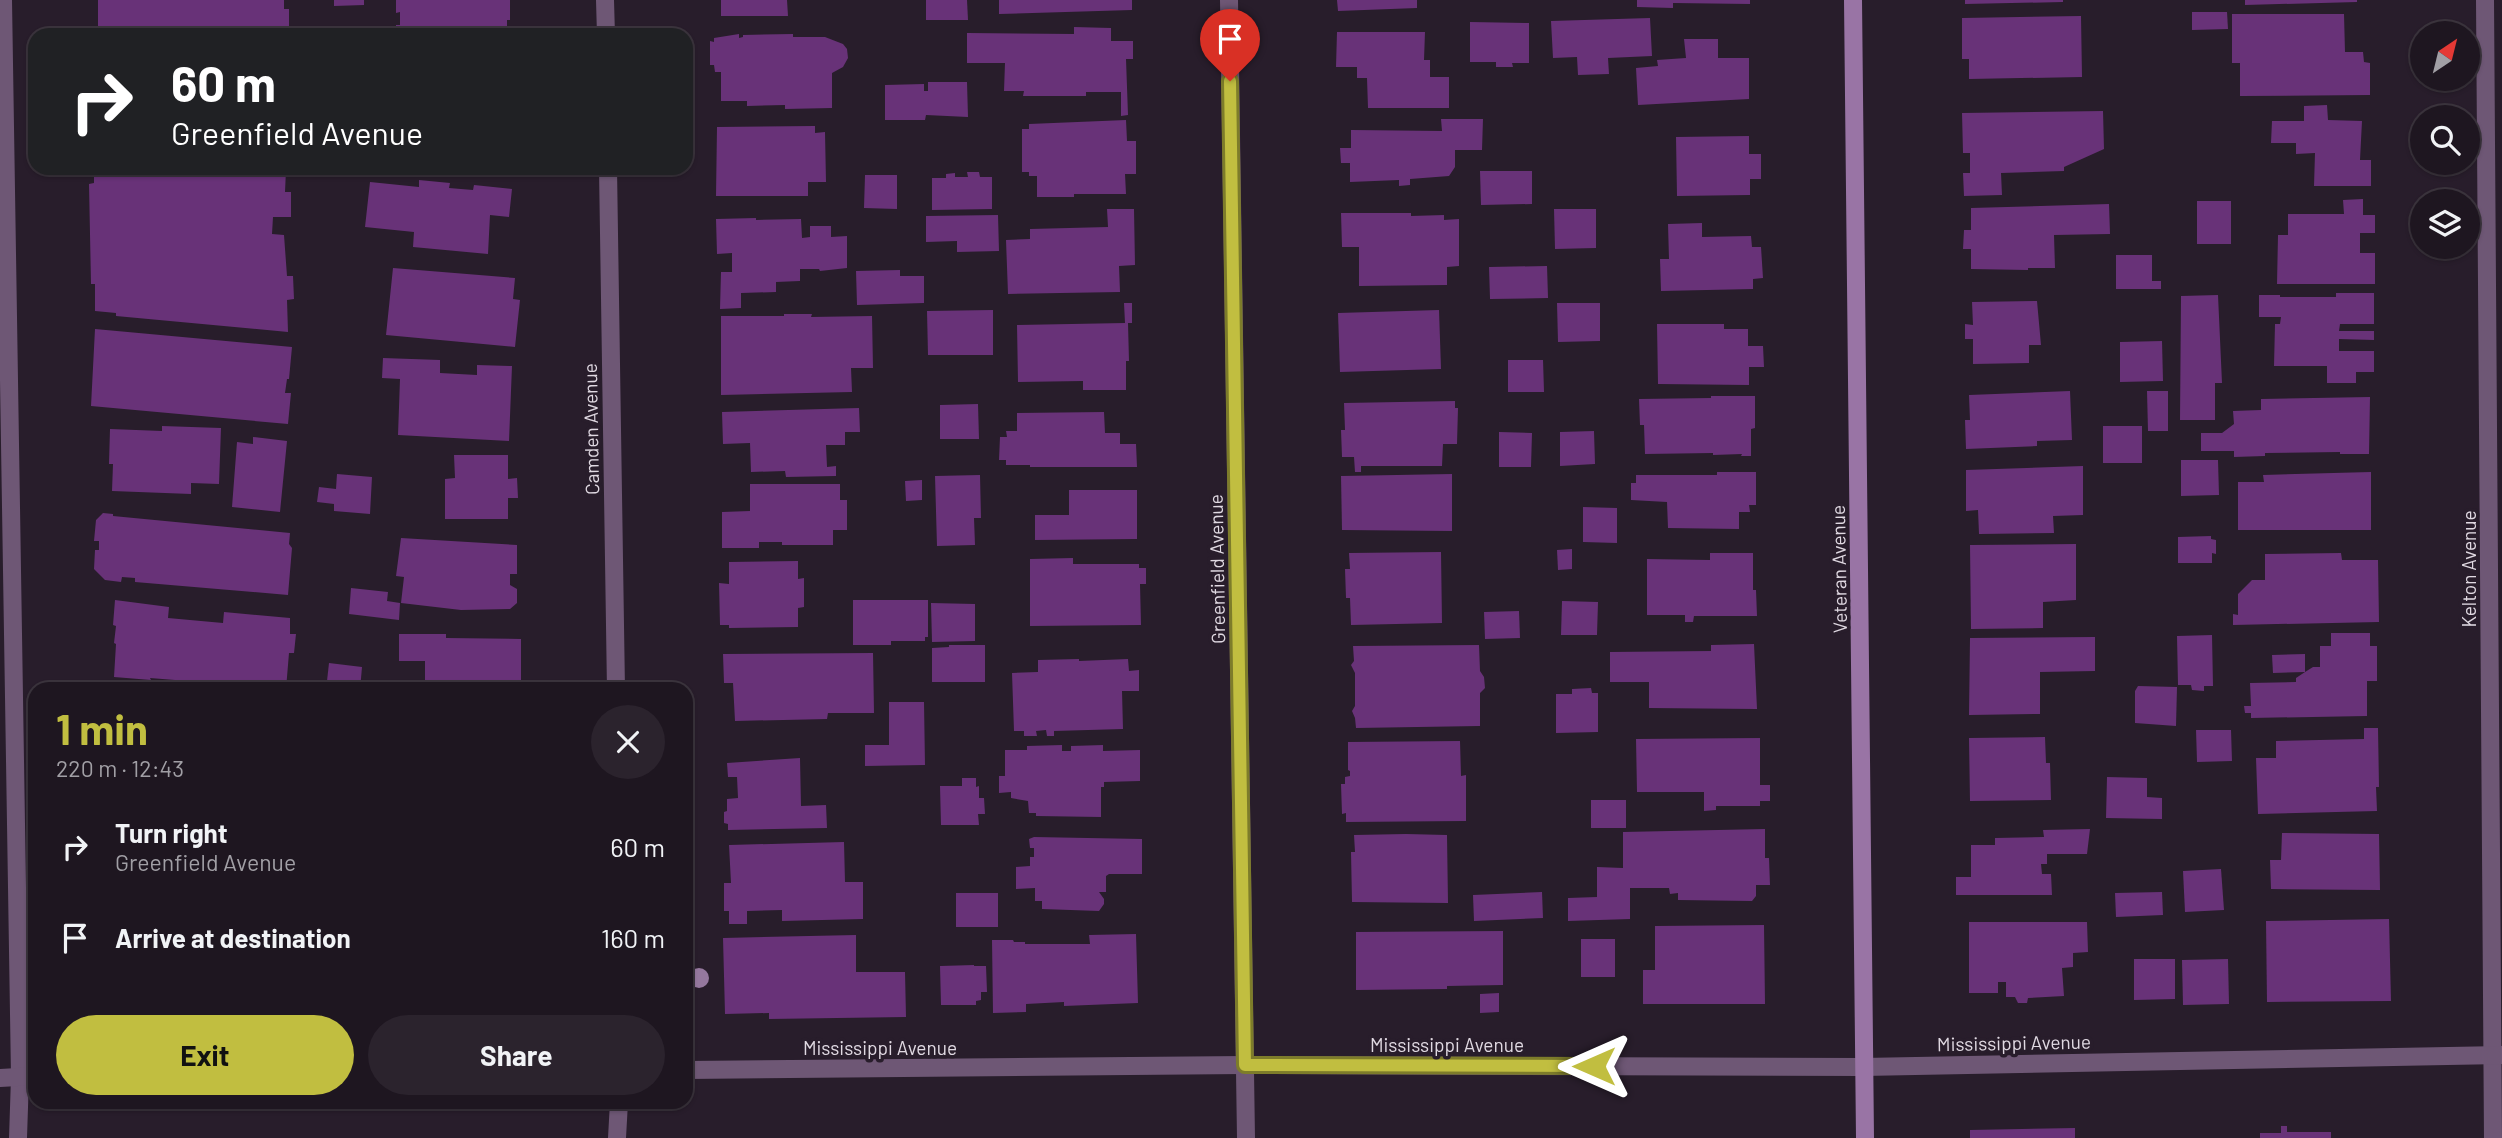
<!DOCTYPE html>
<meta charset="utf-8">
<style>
:root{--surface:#1e1620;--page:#2b232d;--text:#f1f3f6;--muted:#a19fa5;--line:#3c353e;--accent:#c1be40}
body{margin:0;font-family:Barlow,sans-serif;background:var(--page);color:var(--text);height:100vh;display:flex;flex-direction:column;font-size:26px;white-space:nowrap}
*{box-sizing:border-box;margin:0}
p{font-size:23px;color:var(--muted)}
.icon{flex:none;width:38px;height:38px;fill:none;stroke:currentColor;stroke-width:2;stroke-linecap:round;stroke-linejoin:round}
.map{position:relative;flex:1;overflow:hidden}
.side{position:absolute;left:28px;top:682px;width:665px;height:427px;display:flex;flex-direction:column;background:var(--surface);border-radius:21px;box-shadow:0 2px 5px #0004,0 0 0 2px var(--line)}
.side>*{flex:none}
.banner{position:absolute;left:28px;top:28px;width:665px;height:147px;border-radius:21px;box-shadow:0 2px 5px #0004,0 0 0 2px var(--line);background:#202124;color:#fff;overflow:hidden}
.needle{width:46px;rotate:35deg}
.controls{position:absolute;left:2410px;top:21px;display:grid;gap:14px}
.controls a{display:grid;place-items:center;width:70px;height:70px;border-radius:50%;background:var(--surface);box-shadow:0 2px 5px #0004,0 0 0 2px var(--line);font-size:35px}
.pin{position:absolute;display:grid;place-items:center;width:60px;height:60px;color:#fff;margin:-72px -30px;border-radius:50% 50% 50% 0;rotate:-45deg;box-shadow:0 0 7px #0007}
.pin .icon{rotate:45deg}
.me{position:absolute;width:77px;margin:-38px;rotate:270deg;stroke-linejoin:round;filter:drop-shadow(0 0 5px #0008)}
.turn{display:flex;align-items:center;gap:24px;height:147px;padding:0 28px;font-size:32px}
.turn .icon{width:91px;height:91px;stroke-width:2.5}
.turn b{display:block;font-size:49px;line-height:60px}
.round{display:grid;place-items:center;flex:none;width:74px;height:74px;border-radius:37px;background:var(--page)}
.summary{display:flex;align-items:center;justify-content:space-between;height:119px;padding:0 28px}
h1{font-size:42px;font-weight:700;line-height:52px;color:var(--accent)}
.primary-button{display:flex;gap:14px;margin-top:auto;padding:14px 28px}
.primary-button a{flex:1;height:80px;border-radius:42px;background:var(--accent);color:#111;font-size:28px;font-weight:700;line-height:80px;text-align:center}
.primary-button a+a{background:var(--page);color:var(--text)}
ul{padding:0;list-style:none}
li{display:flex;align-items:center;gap:21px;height:91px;padding:0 28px}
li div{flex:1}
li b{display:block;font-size:26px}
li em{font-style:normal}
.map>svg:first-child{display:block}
.building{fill:#683278}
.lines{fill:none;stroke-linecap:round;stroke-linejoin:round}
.street{stroke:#6e5775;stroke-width:18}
.secondary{stroke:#9974a5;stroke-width:18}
.tree{fill:#95789e}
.route-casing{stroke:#7d7c2a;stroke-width:18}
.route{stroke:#c1be40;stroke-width:12}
.labels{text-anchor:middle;stroke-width:7;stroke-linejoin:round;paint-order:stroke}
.street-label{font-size:19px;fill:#e0d9e2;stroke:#281d2b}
</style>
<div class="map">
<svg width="2502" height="1138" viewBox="0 0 2502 1138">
<rect width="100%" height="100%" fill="#281d2b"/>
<g class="building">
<path d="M98,0H284V9H289V28H285V35H98Z"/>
<path d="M334,0H364V5L334,6Z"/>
<path d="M396,0H510V20H507V35H396V25H400V12L396,13Z"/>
<path d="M721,0H787L788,16H721Z"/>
<path d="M926,0H967L968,20H926Z"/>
<path d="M999,0H1132V10L999,14Z"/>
<path d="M1337,0H1417V8L1338,11Z"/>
<path d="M1637,0H1750V4L1673,3V8L1637,7Z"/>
<path d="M1965,0H2063V2L1965,4Z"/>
<path d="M2245,0H2357V2L2245,5Z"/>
<path d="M2192,12H2227L2228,29L2192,30Z"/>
<path d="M2232,14H2344L2345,52H2363L2364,62L2370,63V95L2240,96V63H2232Z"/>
<path d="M2081,16L2082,77L1969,79V59H1962V18Z"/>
<path d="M1650,18L1652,56L1608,58L1609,74L1578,75L1577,57L1553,58L1551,21Z"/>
<path d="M1470,22L1529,23V63H1512L1513,67H1496V62H1470Z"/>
<path d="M1074,27L1111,28V41H1133V59H1126L1128,115L1121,116V92H1086V96H1023L1024,91H1004L1005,63H967V33L1074,34Z"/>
<path d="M1337,32H1425L1424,60H1430V77H1449V108H1368L1367,78H1357V67H1336Z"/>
<path d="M739,34V38L743,37V35L793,34V37H825L843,44L847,49L848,58L843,67L832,73V108L785,109V105L747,106V101H721V72H715L714,65H710V41L714,42V38Z"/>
<path d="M1684,39H1718V58H1749V99L1638,105L1636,68L1658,66L1657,60L1686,58Z"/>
<path d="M928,82H967L968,117L926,115L925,120H885V85L924,84V91H928Z"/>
<path d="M2327,105L2328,120L2362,121L2360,160H2371V186H2314L2315,153L2296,154V143H2271L2272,121H2304V106Z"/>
<path d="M2103,111L2104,149L2064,167V171L2001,173L2002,195L1964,196L1963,173H1970V153H1963L1962,113Z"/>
<path d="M1441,119H1483L1482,150H1455V167L1449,176L1410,179V185L1399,186V180L1350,182V163H1341L1340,148H1351V130L1442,131Z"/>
<path d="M1126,120L1127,141H1136V174H1125L1126,194H1074V197H1037V176H1029V172H1022V129H1029V124Z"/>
<path d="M815,126V133L825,132L826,182H808V196H716L717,127Z"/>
<path d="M1749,136V154H1761V179H1750V195L1677,196L1676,137Z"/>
<path d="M94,168L286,170L285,192H291V217H273L272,234L284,235L287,276H293L294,299L287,300L288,332L116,316V313L95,311V284H91L89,184L94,183Z"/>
<path d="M1480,171H1532V204L1481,205Z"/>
<path d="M967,172H979L980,177H992V209L932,210V178H946V174L955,173V177H968Z"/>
<path d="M865,175H897V209L864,208Z"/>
<path d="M419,180L450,183L449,188L473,190L474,185L512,189L509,217L490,215L488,254L413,247L414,232L365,227L370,182L419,187Z"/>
<path d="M2363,199V215H2375V233H2360V253H2375V284H2277L2278,235H2288V214H2344L2343,200Z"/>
<rect x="2197" y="201" width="34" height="43"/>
<path d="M2109,204L2110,234L2054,235L2055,268H2028V270L1971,269V249H1963L1964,230H1971V208Z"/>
<path d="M1107,209H1134L1135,265L1119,266L1120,292L1008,294L1006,240L1030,239V229L1108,227Z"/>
<path d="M1554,209H1596V248L1555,249Z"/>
<path d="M1341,213H1411V216L1444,215V220L1459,219V266L1447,267V285L1359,286V247H1342Z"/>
<path d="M998,215L999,251L957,252V241L926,242V216Z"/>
<path d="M756,218V220L801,219L802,238L810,237V226H831V237L847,236V268L820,271L819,269H800V281L776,282V292L741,293V308L720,309L721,272H732V253L717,254L716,219Z"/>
<path d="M1702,223V237L1751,236L1752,247H1761L1763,278L1753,279V289L1661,291L1660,259H1669L1668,224Z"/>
<path d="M2116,255H2152V281H2161V289H2116Z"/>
<path d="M1547,266L1548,298L1490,299L1489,267Z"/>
<path d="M393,268L515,278L513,299L520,300L515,347L386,335Z"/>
<path d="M900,270V276H924V303L857,305L856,271Z"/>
<path d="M2336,293H2374V324H2340L2339,331H2374V340L2339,339V351H2374V372H2356V383H2327V366H2274L2275,324H2280L2281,317H2259V295H2280V297H2336Z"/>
<path d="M2218,295L2222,383H2215V420H2180L2181,296Z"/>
<path d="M2037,301L2041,345H2029V363L1973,364V339H1965V324L1973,325L1972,302Z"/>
<path d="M1124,303H1132V323H1128L1129,361H1126V390H1083V381L1018,382L1017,325L1125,323Z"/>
<path d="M1557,303H1600V341L1558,342Z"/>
<path d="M993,310V355H928L927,311Z"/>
<path d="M1439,310L1441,369L1340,372L1338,313Z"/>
<path d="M784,314H812L811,317L872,316L873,368H851L852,392L721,395V316H784Z"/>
<path d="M1657,324H1724V329H1748V346H1763L1764,367H1749V385L1658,384Z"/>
<path d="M95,329L292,347L289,379H287L285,393H291L288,424L91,406Z"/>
<path d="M2162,341L2163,381L2120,382V342Z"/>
<path d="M383,358L440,360V373L477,375V365L512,366L509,441L398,435L400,379L382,378Z"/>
<path d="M1508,360H1543L1544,392H1508Z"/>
<path d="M2070,391L2072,440L2037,441V446L1966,449L1965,420H1970L1969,395Z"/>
<path d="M2147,391H2168V431H2148Z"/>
<path d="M1711,396H1755V428L1751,429V456H1741L1742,454L1713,455V453L1645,454L1644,425H1640L1639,399L1711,398Z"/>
<path d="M2370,397L2369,454H2340V452L2265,453V456L2234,457V451H2201V433H2222L2234,424L2233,411L2261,410V399Z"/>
<path d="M1455,401V408H1458L1457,444H1443L1442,466H1361V472H1355L1354,457H1342L1341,430H1345L1344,403Z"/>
<path d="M978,404L979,439H940V405Z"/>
<path d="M859,408L860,432H845V445H826L827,467L836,466V476L786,477L785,471L751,472L750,443L723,444L722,412Z"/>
<path d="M1104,412L1105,433H1120V444H1136L1137,467H1030V465H1006V460H999L1000,437H1007L1006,431H1017V413Z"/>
<path d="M162,426L221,428L219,484L191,483V494L112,491L113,464H109L110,429L162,431Z"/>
<rect x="2103" y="426" width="39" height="37"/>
<path d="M1594,431L1595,464L1560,466V432Z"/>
<path d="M1499,432L1532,433L1531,467H1499Z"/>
<path d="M253,437L287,441L280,512L232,507L237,442L253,444Z"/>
<path d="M454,455H508V479L517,478L518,498H508V519H445V479L455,478Z"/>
<path d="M2181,460H2218L2219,495L2181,496Z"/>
<path d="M2083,466V515L2053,516L2054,533L1979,534L1978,510L1966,511V470Z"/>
<path d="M1717,472H1756V505H1749L1750,512H1739V529L1668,528L1667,502L1631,500V483H1636V475H1717Z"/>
<path d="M2371,472V530H2238V482H2264L2263,475Z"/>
<path d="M337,474L372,477L370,514L334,511V504L317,502L319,487L336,489Z"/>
<path d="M1452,474V531L1342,530L1341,476Z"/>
<path d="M980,475L981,518H974L975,545L937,546L935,476Z"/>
<path d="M922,480V500L906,501L905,481Z"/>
<path d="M750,484H840V500H847V530H833V545H782V542H759V548H722V512L750,511Z"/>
<path d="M1069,490H1137V539L1035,540V515H1069Z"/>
<path d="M1583,507L1617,508V543L1583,542Z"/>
<path d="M103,513L113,514V516L290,533L289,544L292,548L288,595L135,582V578L122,577L121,582L105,580L94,569L95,550H99V541H94L96,520Z"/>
<path d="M2211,536V539L2216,540V554L2212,553V563H2178V537Z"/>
<path d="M401,538L517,545V574H510V585L517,589V603L510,609L461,610L401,603L404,577L396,576Z"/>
<path d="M2076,544V600L2043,602V628L1971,629L1970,545Z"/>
<path d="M1572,549V569L1558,570L1557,550Z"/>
<path d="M1441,552L1442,623L1351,625L1350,598H1346L1345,569H1350L1349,553Z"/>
<path d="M1710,553H1753V590H1756L1757,616H1694L1693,622H1685V615H1647V559L1710,560Z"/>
<path d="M2341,553L2342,560H2378L2379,622L2233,625V614L2238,615V594L2252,580H2265V554Z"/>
<path d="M1073,558V564H1139V568H1146V584H1140L1141,625L1030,626V559Z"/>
<path d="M798,561V579L804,578V607L798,608V627L729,628V625H720L719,583L729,584V562Z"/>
<path d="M351,588L388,592L387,601L400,603L399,620L349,614Z"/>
<path d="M115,600L169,607L168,618L223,623L224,612L290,618V634H296L294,653H289L286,689L150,678L151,680L114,677L116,644L114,643L116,626L113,625Z"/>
<path d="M853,600H928V637H925V641H891V645H853Z"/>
<path d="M1562,601L1598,602L1597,635H1561Z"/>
<path d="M931,603L975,604V641L932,642Z"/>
<path d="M1519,611L1520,638L1485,639L1484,612Z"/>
<path d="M2331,633H2370V646H2377V681H2367V716L2251,718V713H2245L2244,706H2251L2250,683L2296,682V678L2305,672L2313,667H2320V646H2331Z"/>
<path d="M399,634H446V638L521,639V688L425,690V661H399Z"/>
<path d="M2212,635L2213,686H2204V691L2192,690L2191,685H2178L2177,636Z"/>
<path d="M2095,637V671L2040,672V714L1969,715L1970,638Z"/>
<path d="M1754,644L1757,709L1649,708V682H1610V652L1711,651V645Z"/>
<path d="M949,645H985V682H932V648L949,647Z"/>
<path d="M1479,645L1480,671L1484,677L1485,688L1480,693V726L1356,728L1355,718L1352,711L1355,706V673L1351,665L1354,661L1353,646Z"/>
<path d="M873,653L874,713H828L827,719L735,721L733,683H724L723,654Z"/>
<path d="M2305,654V672L2273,673L2272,655Z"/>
<path d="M1079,659V661L1128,659L1129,671L1139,670V691H1122L1123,729L1054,731V736H1047L1046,730L1036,731L1037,736H1024V731H1014L1012,673L1038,672V660Z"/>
<path d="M329,663L362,667L360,690H326Z"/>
<path d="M2138,686L2177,687L2176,726L2135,723V691Z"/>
<path d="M1591,688L1592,693H1598V732L1556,733V694H1572V689Z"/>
<path d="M889,702H924L925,765L865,766V745H889Z"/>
<path d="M2364,728H2378L2379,787H2376L2377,811L2258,814L2256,758H2276V741L2364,739Z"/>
<path d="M2196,730H2231L2232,761L2197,762Z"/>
<path d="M2045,737L2046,763H2050L2051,800L1970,801L1969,738Z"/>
<path d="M1760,738V785H1770V801H1760V806H1716V810L1704,811V792H1637L1636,739Z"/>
<path d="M1460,741L1461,776L1466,775V821L1346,822V813L1342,814L1341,784H1345V777L1350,776V771L1348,770V742Z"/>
<path d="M1062,745V751H1071V746L1103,745V751L1140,750V781L1104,782V787H1101V817L1036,816V813H1029L1028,801L1011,798V792L999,793V776H1005V750H1027V746Z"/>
<path d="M800,758L801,806L826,805L827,828L728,830V824L724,823V812L727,811V799L738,798L737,777H728L727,763Z"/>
<path d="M2107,777L2147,778V797L2162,798V819L2106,818Z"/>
<path d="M962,778H976V787L979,786V798H984L985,814H978L979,825H941L940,786H962Z"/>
<rect x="1591" y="800" width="35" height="28"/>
<path d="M1765,829V858H1769L1770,885H1756V896L1752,901L1678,900V893L1670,894L1669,888H1630V919L1568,921V898L1597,897V867L1623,868V832Z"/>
<path d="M2090,829L2087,854H2047V864H2041L2042,874H2051L2052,895H1956V877H1971V845H1995V838L2044,837L2043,830Z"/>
<path d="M2282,833L2379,834L2380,890L2271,889L2270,860H2281Z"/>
<path d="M1406,834L1447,835L1448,903L1352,902L1351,852H1355L1354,835Z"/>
<path d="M1034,837L1142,839V874H1109L1106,876V892H1099L1104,899V904L1099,911L1042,909V901H1035V888L1016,889V867L1030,866V857H1034V848H1030L1029,839Z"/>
<path d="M844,842L845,882H863V919L782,921V910L747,911V924H729V911H724V883H731L729,845Z"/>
<path d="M2221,869L2224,910L2185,912L2183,871Z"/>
<path d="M1542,892L1543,918L1474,921L1473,895Z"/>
<path d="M2162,892L2163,915L2116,917L2115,893Z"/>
<rect x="956" y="893" width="42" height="34"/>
<path d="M2389,919L2391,1001L2267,1002L2266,921Z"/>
<path d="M1969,922H2087L2088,952L2073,953V967L2062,968L2064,996L2028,998L2027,1003H2018L2015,997H2006V982H1998V993H1969Z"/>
<path d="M1764,925L1765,1004H1643V970H1655V926Z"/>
<path d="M1503,931V985L1447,986V989L1356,990V932Z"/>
<path d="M1136,934L1138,1003L1064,1006V1002L1026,1004V1012L993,1013L992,940H1013L1014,942H1025V944H1090L1089,935Z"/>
<path d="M856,935V972H905L906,1017L769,1019V1013L725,1014L723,938Z"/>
<rect x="1581" y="939" width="34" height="38"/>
<path d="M2134,959H2175V999L2134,1000Z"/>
<path d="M2228,959L2229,1004L2183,1005L2182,960Z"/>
<path d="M974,965V966H986L987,992H981V1000L976,1001V1005H941L940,966Z"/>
<path d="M1499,993V1012L1480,1013V994Z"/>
<path d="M2281,1126H2287V1132H2331V1138H2260V1133H2281Z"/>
<path d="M2075,1128V1138H1970V1130Z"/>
</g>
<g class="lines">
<g class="street">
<path d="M3,0L20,1077L18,1138"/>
<path d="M605,0L606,35"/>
<path d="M1229,0L1246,1138"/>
<path d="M2485,0L2493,1138"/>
<path d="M608,168L616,690"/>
<path d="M686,1070L1245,1065L1863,1067L2502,1055"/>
<path d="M0,1078L35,1076"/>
<path d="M617,1138L619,1102"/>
</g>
<path class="secondary" d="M1853,0L1865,1138"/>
</g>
<circle class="tree" cx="699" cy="978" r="10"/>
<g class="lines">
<defs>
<path id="route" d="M1230,81L1245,1065L1594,1066"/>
</defs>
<use href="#route" class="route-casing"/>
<use href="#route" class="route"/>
</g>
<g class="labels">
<g class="street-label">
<text transform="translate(591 429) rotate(-91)" y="7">Camden Avenue</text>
<text transform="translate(1217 569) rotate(-91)" y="7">Greenfield Avenue</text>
<text transform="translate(1839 569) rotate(-91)" y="7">Veteran Avenue</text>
<text transform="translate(2469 569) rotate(-90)" y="7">Kelton Avenue</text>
<text transform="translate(2014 1043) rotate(-1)" y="7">Mississippi Avenue</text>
<text x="1447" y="1052">Mississippi Avenue</text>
<text x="880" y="1055">Mississippi Avenue</text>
</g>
</g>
</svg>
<div class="controls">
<a><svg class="needle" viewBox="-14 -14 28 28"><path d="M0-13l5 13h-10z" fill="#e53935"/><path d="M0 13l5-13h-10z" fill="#a19fa5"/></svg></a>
<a><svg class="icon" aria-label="search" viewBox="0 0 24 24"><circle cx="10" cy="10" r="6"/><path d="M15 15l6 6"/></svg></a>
<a><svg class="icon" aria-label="layers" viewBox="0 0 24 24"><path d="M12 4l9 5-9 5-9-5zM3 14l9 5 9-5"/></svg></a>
</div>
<div class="pin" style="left:1230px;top:81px;background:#d93025"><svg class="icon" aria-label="arrive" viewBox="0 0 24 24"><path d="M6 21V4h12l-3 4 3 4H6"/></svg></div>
<svg class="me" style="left:1594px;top:1066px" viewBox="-20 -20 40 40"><path d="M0-17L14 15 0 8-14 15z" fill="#c1be40" stroke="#fff" stroke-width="4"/></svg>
<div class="banner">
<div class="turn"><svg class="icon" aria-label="right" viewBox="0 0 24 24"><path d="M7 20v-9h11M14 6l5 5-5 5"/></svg><div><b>60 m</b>Greenfield Avenue</div></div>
</div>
<section class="side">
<div class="summary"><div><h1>1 min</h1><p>220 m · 12:43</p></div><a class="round"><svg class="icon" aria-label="close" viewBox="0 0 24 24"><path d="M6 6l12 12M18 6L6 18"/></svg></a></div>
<ul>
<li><svg class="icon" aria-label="right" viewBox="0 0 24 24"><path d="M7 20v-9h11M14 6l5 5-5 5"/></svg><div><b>Turn right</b><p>Greenfield Avenue</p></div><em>60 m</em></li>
<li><svg class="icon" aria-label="arrive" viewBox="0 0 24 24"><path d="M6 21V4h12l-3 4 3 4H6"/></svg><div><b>Arrive at destination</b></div><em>160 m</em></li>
</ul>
<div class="primary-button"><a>Exit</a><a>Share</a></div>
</section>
</div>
